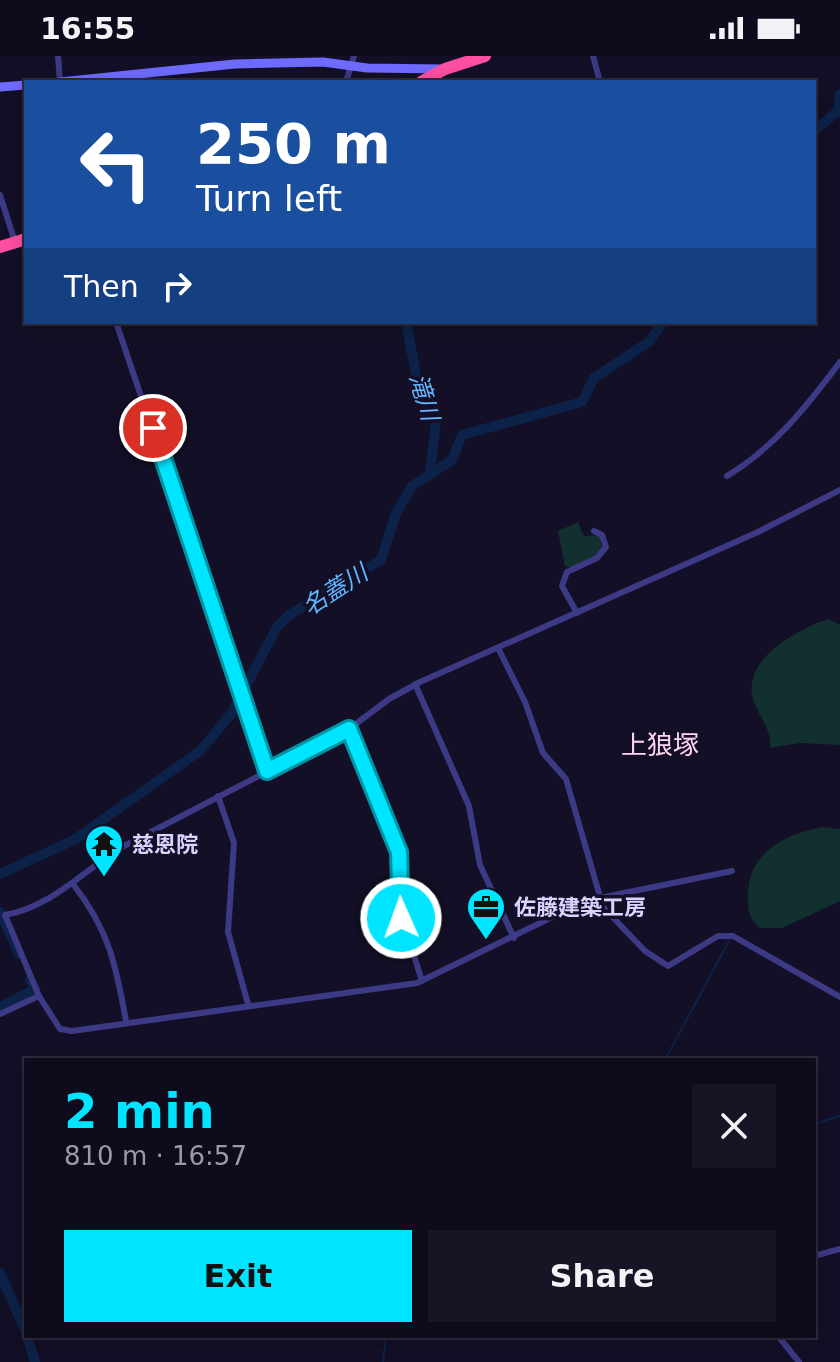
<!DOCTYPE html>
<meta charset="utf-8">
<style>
:root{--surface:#0e0b1c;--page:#171425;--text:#f1f3f6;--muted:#9b9ba3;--line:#2e2b3b;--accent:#00e5ff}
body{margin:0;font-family:"DejaVu Sans","Noto Sans JP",sans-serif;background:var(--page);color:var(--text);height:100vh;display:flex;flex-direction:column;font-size:30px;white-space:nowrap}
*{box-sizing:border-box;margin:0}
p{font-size:26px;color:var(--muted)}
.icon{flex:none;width:44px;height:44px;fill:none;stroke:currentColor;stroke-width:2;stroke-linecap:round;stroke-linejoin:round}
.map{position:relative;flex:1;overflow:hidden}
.drawer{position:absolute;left:24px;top:1002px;width:792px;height:280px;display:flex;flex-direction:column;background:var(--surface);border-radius:0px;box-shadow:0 4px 20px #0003,0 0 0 2px var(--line)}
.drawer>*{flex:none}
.top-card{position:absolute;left:24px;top:24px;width:792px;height:244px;border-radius:0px;box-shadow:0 4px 20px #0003,0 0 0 2px var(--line);background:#1a4fa0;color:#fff;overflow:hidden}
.pin{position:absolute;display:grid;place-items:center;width:68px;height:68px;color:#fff;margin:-34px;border:4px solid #fff;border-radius:50%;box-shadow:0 2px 8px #0007}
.me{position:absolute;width:88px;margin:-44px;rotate:358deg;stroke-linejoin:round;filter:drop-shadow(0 0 6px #0008)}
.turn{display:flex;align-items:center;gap:28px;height:168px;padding:0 40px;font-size:36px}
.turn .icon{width:104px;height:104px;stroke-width:2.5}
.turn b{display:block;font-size:56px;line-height:68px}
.then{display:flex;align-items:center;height:76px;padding:0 40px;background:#0003;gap:16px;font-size:30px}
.round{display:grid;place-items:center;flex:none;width:84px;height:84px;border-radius:0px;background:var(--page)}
.head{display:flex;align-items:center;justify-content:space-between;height:136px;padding:0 40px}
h1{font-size:48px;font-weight:700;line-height:60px;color:var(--accent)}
.cta{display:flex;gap:16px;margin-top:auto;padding:16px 40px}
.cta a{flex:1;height:92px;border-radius:0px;background:var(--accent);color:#111;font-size:32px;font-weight:700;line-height:92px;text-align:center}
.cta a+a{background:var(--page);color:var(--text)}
.status{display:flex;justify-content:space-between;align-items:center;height:56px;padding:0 40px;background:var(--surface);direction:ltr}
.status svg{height:22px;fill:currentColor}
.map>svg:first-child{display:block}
.green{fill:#12302f}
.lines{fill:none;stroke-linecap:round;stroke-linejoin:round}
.stream{stroke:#0c2248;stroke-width:2}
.river{stroke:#0c2248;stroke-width:10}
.street{stroke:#3d3a85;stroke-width:6}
.secondary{stroke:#6f6bff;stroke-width:9}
.highway{stroke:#ff4fa3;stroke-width:12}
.route-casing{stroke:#0095a6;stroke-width:20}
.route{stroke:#00e5ff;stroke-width:14}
.labels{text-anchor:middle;stroke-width:7;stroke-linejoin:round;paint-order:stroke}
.poi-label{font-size:22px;font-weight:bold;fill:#d9d4ff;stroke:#130f26;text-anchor:start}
.water-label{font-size:24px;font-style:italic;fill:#62b6ff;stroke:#130f26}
.quarter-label{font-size:26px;fill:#ffd6f0;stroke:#130f26}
</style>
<div class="status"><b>16:55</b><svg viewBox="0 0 49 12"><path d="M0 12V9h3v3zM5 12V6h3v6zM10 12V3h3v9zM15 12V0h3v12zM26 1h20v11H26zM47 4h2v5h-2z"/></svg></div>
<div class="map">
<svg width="840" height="1306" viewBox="0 0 840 1306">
<rect width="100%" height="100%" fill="#130f26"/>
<g class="green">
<path d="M578,466L584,480L600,479L602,496L571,512L565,510L558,475Z"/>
<path d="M828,563L840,569V689L800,687L770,692C772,670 756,659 752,639C746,600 798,574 828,563Z"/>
<path d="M823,771L840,773V845L782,872H760C748,863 748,853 748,839C748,796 785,778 823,771Z"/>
</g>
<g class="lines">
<g class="stream">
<path d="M665,1004L730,883"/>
<path d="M814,1068L840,1060"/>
<path d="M383,1306L386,1280"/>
</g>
<g class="river">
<path d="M437,25V26"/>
<path d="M814,75L838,55L840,38"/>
<path d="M406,266L417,323L436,365L430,416"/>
<path d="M0,818L74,784L200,695L231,658L277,571L289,559L381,504L396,457L412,430L452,404L462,379L582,346L594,322L650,285L663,266"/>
<path d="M0,856L19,898"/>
<path d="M0,951L35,933L30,924"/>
<path d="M0,1217L26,1276"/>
<path d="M27,1280L35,1306"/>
</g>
<g class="street">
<path d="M58,0L60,26"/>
<path d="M593,0L600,26"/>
<path d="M346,26L354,0"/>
<path d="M0,139L15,186"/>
<path d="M116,266L267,715"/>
<path d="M727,420C775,391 807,350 840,306"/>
<path d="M577,557L562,530L567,516L597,502L606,491L602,479L594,475"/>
<path d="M498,592L525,646L543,697L566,723L603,851L645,895L668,910L718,880H733L840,941"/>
<path d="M415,628L469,750L480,809L514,882"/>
<path d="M349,673L399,796V853L422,925"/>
<path d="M218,740L234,787L228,876L248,948"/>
<path d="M732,815L585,845L417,927L72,975L60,973L39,940L5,859C52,851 84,814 124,790L349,673L389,643L420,626L758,476L840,434"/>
<path d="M73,828C109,874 116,909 126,965"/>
<path d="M0,958L39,940"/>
<path d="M814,1200L840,1193"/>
<path d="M778,1280L799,1306"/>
</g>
<g class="secondary">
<path d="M60,26L235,8L323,6L367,12L443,13"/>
<path d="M0,31L26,29"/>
</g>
<g class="highway">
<path d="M421,26L445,13L485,0"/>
<path d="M0,191L26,183"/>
</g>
</g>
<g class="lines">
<defs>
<path id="route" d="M153,372L267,715L349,673L399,796L401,862"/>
</defs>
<use href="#route" class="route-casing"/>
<use href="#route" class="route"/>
</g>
<defs>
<symbol id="temple-pin" viewBox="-11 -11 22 30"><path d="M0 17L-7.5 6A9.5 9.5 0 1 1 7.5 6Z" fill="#00e5ff" stroke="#130f26"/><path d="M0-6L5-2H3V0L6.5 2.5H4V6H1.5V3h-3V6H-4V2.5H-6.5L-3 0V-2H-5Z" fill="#111"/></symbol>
<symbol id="office-pin" viewBox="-11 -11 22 30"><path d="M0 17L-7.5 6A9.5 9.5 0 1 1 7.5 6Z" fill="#00e5ff" stroke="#130f26"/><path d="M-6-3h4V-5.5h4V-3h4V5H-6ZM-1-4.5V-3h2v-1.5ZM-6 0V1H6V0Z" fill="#111"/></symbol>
</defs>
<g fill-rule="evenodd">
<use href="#temple-pin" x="82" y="766" width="44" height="60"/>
<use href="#office-pin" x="464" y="829" width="44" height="60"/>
</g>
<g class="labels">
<g class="poi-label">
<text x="132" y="796">慈恩院</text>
<text x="514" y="859">佐藤建築工房</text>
</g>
<g class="water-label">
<text transform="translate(424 341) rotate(73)" y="8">滝川</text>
<text transform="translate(335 534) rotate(-33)" y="8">名蓋川</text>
</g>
<g class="quarter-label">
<text x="660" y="698">上狼塚</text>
</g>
</g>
</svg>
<div class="pin" style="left:153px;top:372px;background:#d93025"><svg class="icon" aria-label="arrive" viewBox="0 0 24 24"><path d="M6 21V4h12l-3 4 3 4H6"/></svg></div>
<svg class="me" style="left:401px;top:862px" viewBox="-20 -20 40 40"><circle r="17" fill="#00e5ff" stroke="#fff" stroke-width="3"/><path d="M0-11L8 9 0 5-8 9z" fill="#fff"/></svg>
<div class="top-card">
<div class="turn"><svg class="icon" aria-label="left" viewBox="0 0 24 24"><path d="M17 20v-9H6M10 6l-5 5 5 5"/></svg><div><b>250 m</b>Turn left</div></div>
<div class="then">Then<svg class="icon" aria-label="right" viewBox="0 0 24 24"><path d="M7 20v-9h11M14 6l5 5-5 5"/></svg></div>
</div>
<section class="drawer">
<div class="head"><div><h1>2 min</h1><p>810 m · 16:57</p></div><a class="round"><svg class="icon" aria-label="close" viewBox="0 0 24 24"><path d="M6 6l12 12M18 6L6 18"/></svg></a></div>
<div class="cta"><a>Exit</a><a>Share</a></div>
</section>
</div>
